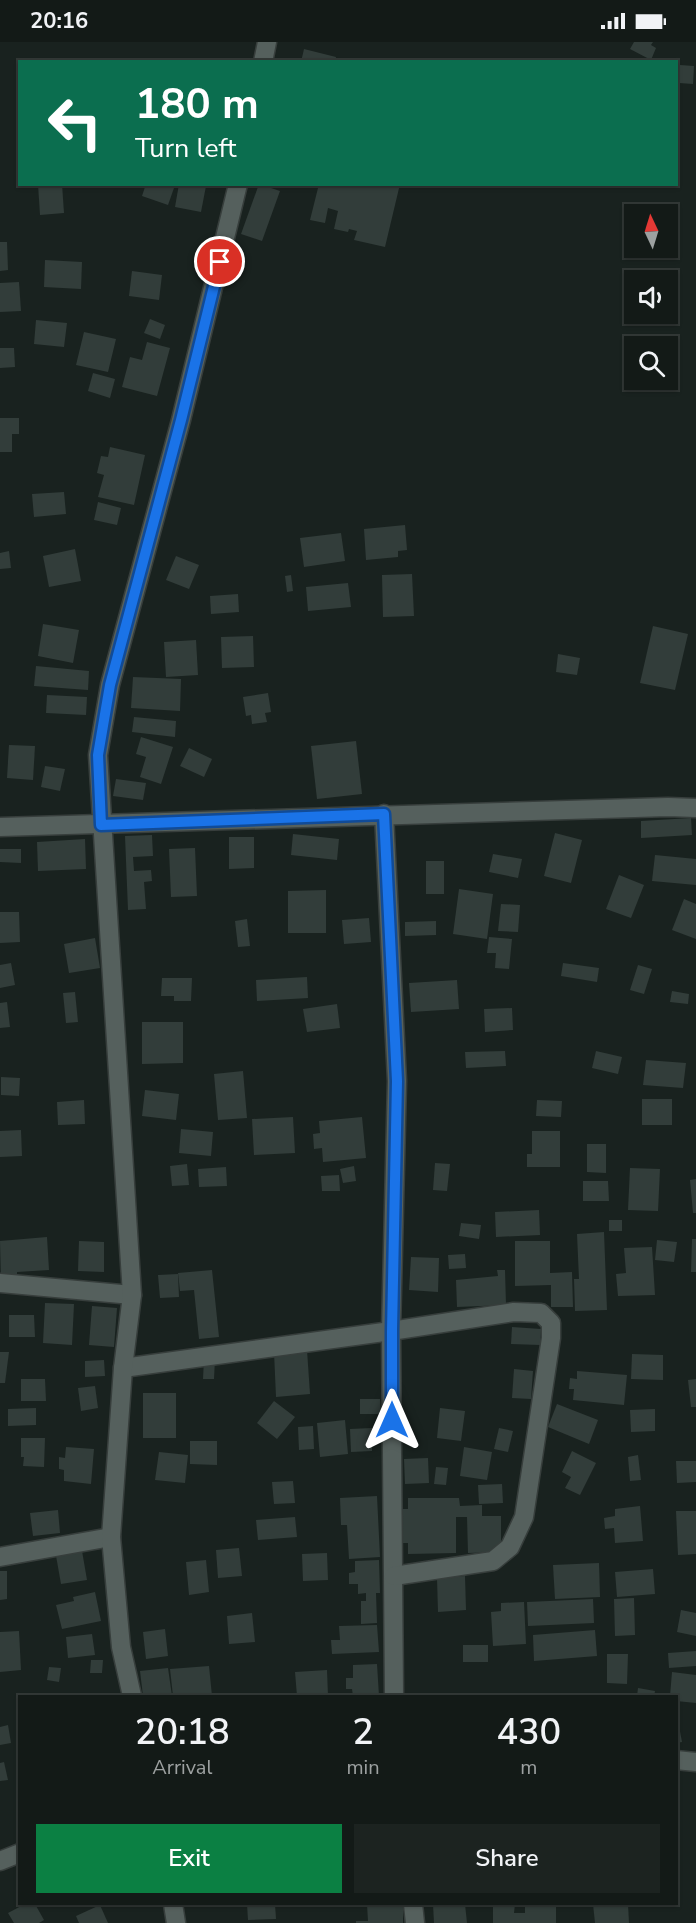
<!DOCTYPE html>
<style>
:root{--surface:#131a17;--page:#1c2320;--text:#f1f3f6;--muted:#9da1a1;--line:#323836;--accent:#0b8043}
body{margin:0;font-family:"Nunito Sans",sans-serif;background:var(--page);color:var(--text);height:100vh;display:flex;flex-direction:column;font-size:22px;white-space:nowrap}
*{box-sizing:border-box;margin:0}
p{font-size:20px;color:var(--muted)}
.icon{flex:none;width:33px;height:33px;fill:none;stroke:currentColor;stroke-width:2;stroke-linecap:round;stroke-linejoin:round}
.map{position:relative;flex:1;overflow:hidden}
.sheet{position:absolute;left:18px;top:1653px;width:660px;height:210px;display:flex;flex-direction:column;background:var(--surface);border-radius:0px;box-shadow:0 2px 4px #0004,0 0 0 2px var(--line)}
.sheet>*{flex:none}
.banner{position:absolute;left:18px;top:18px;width:660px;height:126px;border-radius:0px;box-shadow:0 2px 4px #0004,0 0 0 2px var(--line);background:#0b6e4f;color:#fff;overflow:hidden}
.needle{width:39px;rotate:356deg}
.fabs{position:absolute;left:624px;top:162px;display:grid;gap:12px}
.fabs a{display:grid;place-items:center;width:54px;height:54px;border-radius:0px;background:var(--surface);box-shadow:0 2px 4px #0004,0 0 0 2px var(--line);font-size:30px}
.pin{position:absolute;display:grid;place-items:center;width:51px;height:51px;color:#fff;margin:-26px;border:3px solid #fff;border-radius:50%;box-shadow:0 2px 6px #0007}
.me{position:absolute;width:66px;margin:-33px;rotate:0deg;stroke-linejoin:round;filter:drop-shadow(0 0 4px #0008)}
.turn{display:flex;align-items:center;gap:21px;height:126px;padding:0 18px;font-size:27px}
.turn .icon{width:78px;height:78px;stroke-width:2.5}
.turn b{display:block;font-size:42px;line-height:51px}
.eta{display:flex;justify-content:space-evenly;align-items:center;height:102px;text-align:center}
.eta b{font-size:36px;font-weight:600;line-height:42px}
.action{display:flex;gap:12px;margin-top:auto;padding:12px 18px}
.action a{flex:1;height:69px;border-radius:0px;background:var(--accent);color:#fff;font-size:24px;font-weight:600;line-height:69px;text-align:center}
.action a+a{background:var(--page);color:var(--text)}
.status{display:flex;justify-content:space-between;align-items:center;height:42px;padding:0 30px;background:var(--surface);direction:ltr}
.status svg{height:16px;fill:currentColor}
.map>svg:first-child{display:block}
.building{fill:#323d3a}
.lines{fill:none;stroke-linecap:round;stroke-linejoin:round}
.minor-casing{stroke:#373e3c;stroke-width:21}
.minor{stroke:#55605d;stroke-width:18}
.route-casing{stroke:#114b97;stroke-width:15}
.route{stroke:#1a73e8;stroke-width:10}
</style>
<div class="status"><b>20:16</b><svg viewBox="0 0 49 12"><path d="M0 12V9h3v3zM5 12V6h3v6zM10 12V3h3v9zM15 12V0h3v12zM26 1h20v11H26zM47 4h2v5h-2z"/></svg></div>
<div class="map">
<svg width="696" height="1881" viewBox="0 0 696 1881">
<rect width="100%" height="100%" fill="#19221f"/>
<g class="building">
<path d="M634,0H653L651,3L656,6L651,18L630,7Z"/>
<path d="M304,7L336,15L335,20H301Z"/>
<path d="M680,23L694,24L693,42L679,41Z"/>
<path d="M38,142H62L64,171L40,173Z"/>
<path d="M146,142H165L174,146L168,163L142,154Z"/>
<path d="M179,142L206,144L201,170L175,165Z"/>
<path d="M259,142L280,149L262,199L241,192Z"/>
<path d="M319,142H400L385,205L354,198L357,189L349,187L348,190L334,187L338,169L328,166L325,181L310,178Z"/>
<path d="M0,200H7L8,228L0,229Z"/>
<path d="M45,218L82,220L81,247L44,245Z"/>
<path d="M132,229L162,233L159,258L129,254Z"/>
<path d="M19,240L21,269L0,270V241Z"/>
<path d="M150,277L165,283L160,297L144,291Z"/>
<path d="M36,278L67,281L64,305L34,302Z"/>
<path d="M84,290L116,297L108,330L76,323Z"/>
<path d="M147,300L170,306L157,354L122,345L130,315L142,318Z"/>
<path d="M0,306H14L15,325L0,326Z"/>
<path d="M93,331L115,337L110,356L88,349Z"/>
<path d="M0,376H19V392H12V410H0Z"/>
<path d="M110,405L145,413L134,463L98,455L104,433L97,431L101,414L108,415Z"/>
<path d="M64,450L66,472L34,475L32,452Z"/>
<path d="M98,460L121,466L117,483L94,478Z"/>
<path d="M405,483L407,508L398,509V515L366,518L364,487Z"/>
<path d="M341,491L345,519L304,525L300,496Z"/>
<path d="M75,507L81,539L49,545L43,514Z"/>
<path d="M9,509L11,526L0,527V511Z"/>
<path d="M176,514L199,523L189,547L166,538Z"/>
<path d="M412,532L414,574L383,575L382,533Z"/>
<path d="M291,533L293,549L287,550L285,534Z"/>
<path d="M348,541L351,565L308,569L306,545Z"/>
<path d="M238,552L239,570L211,572L210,554Z"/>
<path d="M43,582L79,588L73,621L38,614Z"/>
<path d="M653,584L688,592L675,648L640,641Z"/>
<path d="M253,594L254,625L222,626L221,595Z"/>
<path d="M196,598L198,633L166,635L164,600Z"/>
<path d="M558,612L580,616L577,633L556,630Z"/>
<path d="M36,624L89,629L88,648L34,644Z"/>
<path d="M133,635L181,637L180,669L131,666Z"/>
<path d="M268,651L271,670L265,671L267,680L252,682L251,673L246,674L243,655Z"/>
<path d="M47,653L87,655L86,673L46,671Z"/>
<path d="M134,675L176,679L175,695L132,690Z"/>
<path d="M141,695L173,705L161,742L140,735L146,715L136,712Z"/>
<path d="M356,699L362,752L317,757L311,704Z"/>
<path d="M9,703L35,704L33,738L7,736Z"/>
<path d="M189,706L212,717L204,735L180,724Z"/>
<path d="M45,724L65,727L60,749L41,745Z"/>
<path d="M116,737L146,741L143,758L113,754Z"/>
<path d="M691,776L692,793L641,796V779Z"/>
<path d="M555,791L582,798L571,841L544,834Z"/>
<path d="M293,792L339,797L337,818L291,813Z"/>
<path d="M152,793L153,814L133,815L134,829L151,828L152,839L144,840L146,867L128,868L125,794Z"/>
<path d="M229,795H254V826L229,827Z"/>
<path d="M85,797L86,827L38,829L37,800Z"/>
<path d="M195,806L197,854L171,855L169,807Z"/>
<path d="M0,807H21V821L0,820Z"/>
<path d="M493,812L522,817L518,836L489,830Z"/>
<path d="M655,813L696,817V843L652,839Z"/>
<rect x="426" y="819" width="18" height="33"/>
<path d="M619,833L644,843L631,876L606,867Z"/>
<path d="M459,847L493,852L487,897L453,892Z"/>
<path d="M326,848V891H288V849Z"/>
<path d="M684,857L696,862V897L672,888Z"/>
<path d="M501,862L520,863L518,890L498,889Z"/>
<path d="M0,870H19L20,900L0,901Z"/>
<path d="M369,876L371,900L344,902L342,878Z"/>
<path d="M247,877L250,904L238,905L235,879Z"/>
<path d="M436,879V893L405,894V880Z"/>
<path d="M489,895L512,897L509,927L495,926L496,911H487Z"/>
<path d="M95,896L100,926L69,931L64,902Z"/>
<path d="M11,921L15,943L0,946V923Z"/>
<path d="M563,921L599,926L597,940L561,934Z"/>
<path d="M638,923L652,927L644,952L630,948Z"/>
<path d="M307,935L308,956L257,959L256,938Z"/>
<path d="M162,936H192L191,959H174V954H161Z"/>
<path d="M457,938L459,967L411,970L409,941Z"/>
<path d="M672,949L689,952L688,962L670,960Z"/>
<path d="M75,950L78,980L66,981L63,951Z"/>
<path d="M7,960L10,985L0,986V961Z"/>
<path d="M337,962L340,986L307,990L303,967Z"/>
<path d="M512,966L513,988L485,990L484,967Z"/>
<path d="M142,980H183V1021L142,1022Z"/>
<path d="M505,1009L506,1024L466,1026L465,1010Z"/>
<path d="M596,1009L622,1015L618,1032L592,1026Z"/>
<path d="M646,1018L686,1021L683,1046L643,1043Z"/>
<path d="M243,1029L247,1076L218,1078L214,1032Z"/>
<path d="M1,1035L20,1036L19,1054L1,1053Z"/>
<path d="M145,1048L179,1052L176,1078L142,1074Z"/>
<rect x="642" y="1057" width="30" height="26"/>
<path d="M84,1058L85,1082L58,1083L57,1060Z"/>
<path d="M537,1058L562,1059L561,1075L536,1074Z"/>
<path d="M293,1075L295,1111L254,1113L252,1077Z"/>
<path d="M362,1075L366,1116L323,1120L322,1106L314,1107L313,1092L320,1091L319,1079Z"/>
<path d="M181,1087L213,1090L211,1114L179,1111Z"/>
<path d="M21,1088L22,1114L0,1115V1089Z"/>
<path d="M532,1089H560V1125H527V1112H532Z"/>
<path d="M587,1102H606V1131L587,1130Z"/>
<path d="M435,1121L450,1122L447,1149L433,1148Z"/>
<path d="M187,1122L189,1143L172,1144L170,1124Z"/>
<path d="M354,1124L356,1139L343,1141L340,1127Z"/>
<path d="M226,1125L227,1144L199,1145L198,1127Z"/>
<path d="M630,1126L660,1127L658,1169L628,1168Z"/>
<path d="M339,1133L340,1149H322L321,1134Z"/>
<path d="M696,1137V1171H693L690,1138Z"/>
<path d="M583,1139H608L609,1159H583Z"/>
<path d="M539,1168L540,1193L496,1195L495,1170Z"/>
<rect x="609" y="1178" width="13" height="11"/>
<path d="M461,1181L481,1183L479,1197L459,1194Z"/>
<path d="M604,1190L607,1268L575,1269L574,1237H579L577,1192Z"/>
<path d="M47,1195L49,1228L17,1230V1237L1,1239L0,1199Z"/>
<path d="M692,1197H696V1230H691Z"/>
<path d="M657,1198L677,1200L674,1220L655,1218Z"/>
<path d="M79,1199L104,1200V1230L78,1229Z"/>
<path d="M515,1199H550V1231L572,1230L573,1265H551V1243L515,1244Z"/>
<path d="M652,1205L655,1253L618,1254L616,1232L626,1231L624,1206Z"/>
<path d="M465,1212L466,1226L449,1227L448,1213Z"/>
<path d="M411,1215L439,1216L438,1250L409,1248Z"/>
<path d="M212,1228L219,1295L199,1297L194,1248L180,1249L178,1231Z"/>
<path d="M497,1228H505L506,1263L457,1265L456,1238L498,1234Z"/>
<path d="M178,1232L179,1255L160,1256L158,1233Z"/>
<path d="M45,1261L74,1262L72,1303L43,1301Z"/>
<path d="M92,1264L117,1266L114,1305L89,1303Z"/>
<path d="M9,1273H34L35,1295H9Z"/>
<path d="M512,1285L541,1287L540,1303L511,1302Z"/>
<path d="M307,1308L310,1352L276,1355L274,1310Z"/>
<path d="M0,1310H9L5,1341H0Z"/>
<path d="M632,1312L663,1313V1338L631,1337Z"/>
<path d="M204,1317H215L214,1337H203Z"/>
<path d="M104,1318L105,1334L85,1335V1319Z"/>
<path d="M514,1327L533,1329L531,1357L512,1356Z"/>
<path d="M577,1329L627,1333L624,1363L573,1358L574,1347H569L570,1336L577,1337Z"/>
<path d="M21,1337H45L46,1359H21Z"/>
<path d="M696,1337V1365H691L688,1338Z"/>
<path d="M95,1344L98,1366L81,1369L78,1346Z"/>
<rect x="143" y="1351" width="33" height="45"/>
<path d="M360,1357H380L381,1372H360Z"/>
<path d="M274,1359L295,1375L277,1397L257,1381Z"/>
<path d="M557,1362L598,1378L589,1402L548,1385Z"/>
<path d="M36,1366V1383L8,1384V1367Z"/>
<path d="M440,1366L465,1369L461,1399L437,1396Z"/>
<path d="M655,1367V1389L631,1390L630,1368Z"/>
<path d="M345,1378L348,1412L320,1415L317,1381Z"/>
<path d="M313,1384L314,1407L299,1408L298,1385Z"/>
<path d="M372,1386V1409L351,1410L350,1387Z"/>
<path d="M499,1386L513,1389L508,1410L494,1407Z"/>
<path d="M21,1396H45L44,1425L23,1424L24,1415H21Z"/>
<path d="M190,1399H217V1423L190,1422Z"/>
<path d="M66,1405L94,1407L91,1442L64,1439V1428L59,1427V1415L65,1416Z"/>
<path d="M464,1405L492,1410L487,1438L460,1434Z"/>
<path d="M572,1409L596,1421L580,1453L565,1446L571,1435L562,1430Z"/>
<path d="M159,1410L188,1413L185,1441L155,1438Z"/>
<path d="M638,1413L641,1438L630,1439L628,1415Z"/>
<path d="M428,1416L429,1441L405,1442L404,1417Z"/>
<path d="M676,1419H696V1440L677,1441Z"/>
<path d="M436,1425L448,1426L446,1443L434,1442Z"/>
<path d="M293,1439L295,1461L274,1462L272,1440Z"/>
<path d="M502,1442L503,1461L479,1462L478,1443Z"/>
<path d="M377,1454L380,1515L349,1517L347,1483H341L340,1456Z"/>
<path d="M408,1456H459L460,1464L482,1463V1474H501V1510L468,1511L467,1475H456V1511L408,1512V1501H401L400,1467H408Z"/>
<path d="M640,1464L643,1499L615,1501L614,1486L605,1487L604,1476L615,1474V1467Z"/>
<path d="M58,1468L60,1491L33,1494L30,1471Z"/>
<path d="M676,1469H696V1512L678,1513Z"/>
<path d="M295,1475L297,1495L258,1498L256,1478Z"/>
<path d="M81,1503L87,1538L61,1542L55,1508Z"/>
<path d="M239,1506L242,1534L218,1536L216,1508Z"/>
<path d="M327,1511L328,1538L303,1539L302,1512Z"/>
<path d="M206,1518L209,1550L189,1553L186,1520Z"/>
<path d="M379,1518L380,1551H376L377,1581L361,1582V1559H366V1551L358,1552V1542H349V1531L355,1530V1519Z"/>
<path d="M599,1521L600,1555L555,1557L553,1523Z"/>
<path d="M653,1527L655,1552L617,1555L615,1530Z"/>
<path d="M0,1529H7V1557L0,1558Z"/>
<path d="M465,1534L466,1568L438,1570L437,1536Z"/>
<path d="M95,1550L101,1579L62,1587L56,1563L74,1559L73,1555Z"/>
<path d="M634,1556L635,1593L615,1594L614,1557Z"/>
<path d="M593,1557L594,1581L528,1584L527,1560Z"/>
<path d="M524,1560L526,1602L493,1604L491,1570L501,1569V1561Z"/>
<path d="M681,1568L696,1571V1594L677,1590Z"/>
<path d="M252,1571L255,1600L229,1602L227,1574Z"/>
<path d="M377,1583L379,1610L332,1612L331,1598H340L339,1584Z"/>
<path d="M165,1587L168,1614L146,1617L143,1590Z"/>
<path d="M595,1588L597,1614L534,1619L533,1593Z"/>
<path d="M19,1589L21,1628L0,1630V1590Z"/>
<path d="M92,1592L95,1613L68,1616L66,1595Z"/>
<rect x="463" y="1603" width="25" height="17"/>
<path d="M696,1609V1624L669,1626L668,1611Z"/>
<path d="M607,1612H628L627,1642L607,1641Z"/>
<path d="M91,1618H103L102,1631H90Z"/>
<path d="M377,1622L379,1654H353L352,1647H346V1636H353V1623Z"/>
<path d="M209,1624L212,1654H173L170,1627Z"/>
<path d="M49,1625L61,1626L59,1640L47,1638Z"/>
<path d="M168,1626L172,1654H143L140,1629Z"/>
<path d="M327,1628L328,1654H297L295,1630Z"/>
<path d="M672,1630L696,1633V1661L676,1659V1654H670Z"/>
<path d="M638,1646L655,1649L654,1654H637Z"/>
<path d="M676,1668L682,1700L676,1701Z"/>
<path d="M8,1683L11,1701L0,1703V1685Z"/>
<path d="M4,1720L8,1738L0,1739V1721Z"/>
<path d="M25,1862H35L44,1878L39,1881H14L8,1871Z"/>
<path d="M247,1862H275L276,1877L248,1878Z"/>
<path d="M367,1862H403V1881H356V1879H368Z"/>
<path d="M433,1862H465L467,1881H434Z"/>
<path d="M493,1862H515L514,1871H525V1862H556V1881H493Z"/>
<path d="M593,1862H628L629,1881H595Z"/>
<path d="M100,1863L108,1881H79L76,1874Z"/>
</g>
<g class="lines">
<defs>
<g id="minor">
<path d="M263,20L267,0"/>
<path d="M384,772L397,1039L391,1289L394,1654"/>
<path d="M0,785L668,765L696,766"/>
<path d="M0,1241L132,1253"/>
<path d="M123,1326L391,1289L514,1270L541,1271L551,1281V1296L524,1475L510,1505L493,1519L394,1534"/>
<path d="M0,1515L111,1495"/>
<path d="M132,1654L121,1605L111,1495L123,1326L132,1253L98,713L110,643L181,378L238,142"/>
<path d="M676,1718L696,1720"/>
<path d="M0,1819L20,1811"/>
<path d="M173,1862L176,1881"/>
<path d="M413,1862L415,1881"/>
</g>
</defs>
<use href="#minor" class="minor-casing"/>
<use href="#minor" class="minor"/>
</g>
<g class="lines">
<defs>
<path id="route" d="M220,220L181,378L110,643L98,713L101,783L384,772L397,1039L392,1289V1378"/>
</defs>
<use href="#route" class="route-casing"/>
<use href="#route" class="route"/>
</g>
</svg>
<div class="fabs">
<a><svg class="needle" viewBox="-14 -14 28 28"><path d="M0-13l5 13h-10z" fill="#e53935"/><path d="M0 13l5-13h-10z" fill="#9da1a1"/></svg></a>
<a><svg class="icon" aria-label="sound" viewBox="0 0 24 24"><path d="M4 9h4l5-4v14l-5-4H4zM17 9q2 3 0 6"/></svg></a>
<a><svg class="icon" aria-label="search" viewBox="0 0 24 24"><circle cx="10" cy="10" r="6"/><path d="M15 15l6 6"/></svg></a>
</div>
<div class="pin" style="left:220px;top:220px;background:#d93025"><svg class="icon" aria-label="arrive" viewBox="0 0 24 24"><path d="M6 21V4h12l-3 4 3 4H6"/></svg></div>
<svg class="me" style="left:392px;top:1378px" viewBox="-20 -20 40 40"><path d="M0-17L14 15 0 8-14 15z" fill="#1a73e8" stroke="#fff" stroke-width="4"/></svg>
<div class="banner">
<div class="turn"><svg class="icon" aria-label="left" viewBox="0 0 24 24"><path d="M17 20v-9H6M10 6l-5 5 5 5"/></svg><div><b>180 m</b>Turn left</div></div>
</div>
<section class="sheet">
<div class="eta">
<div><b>20:18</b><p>Arrival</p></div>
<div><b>2</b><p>min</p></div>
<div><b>430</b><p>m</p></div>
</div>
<div class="action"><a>Exit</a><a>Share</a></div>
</section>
</div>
